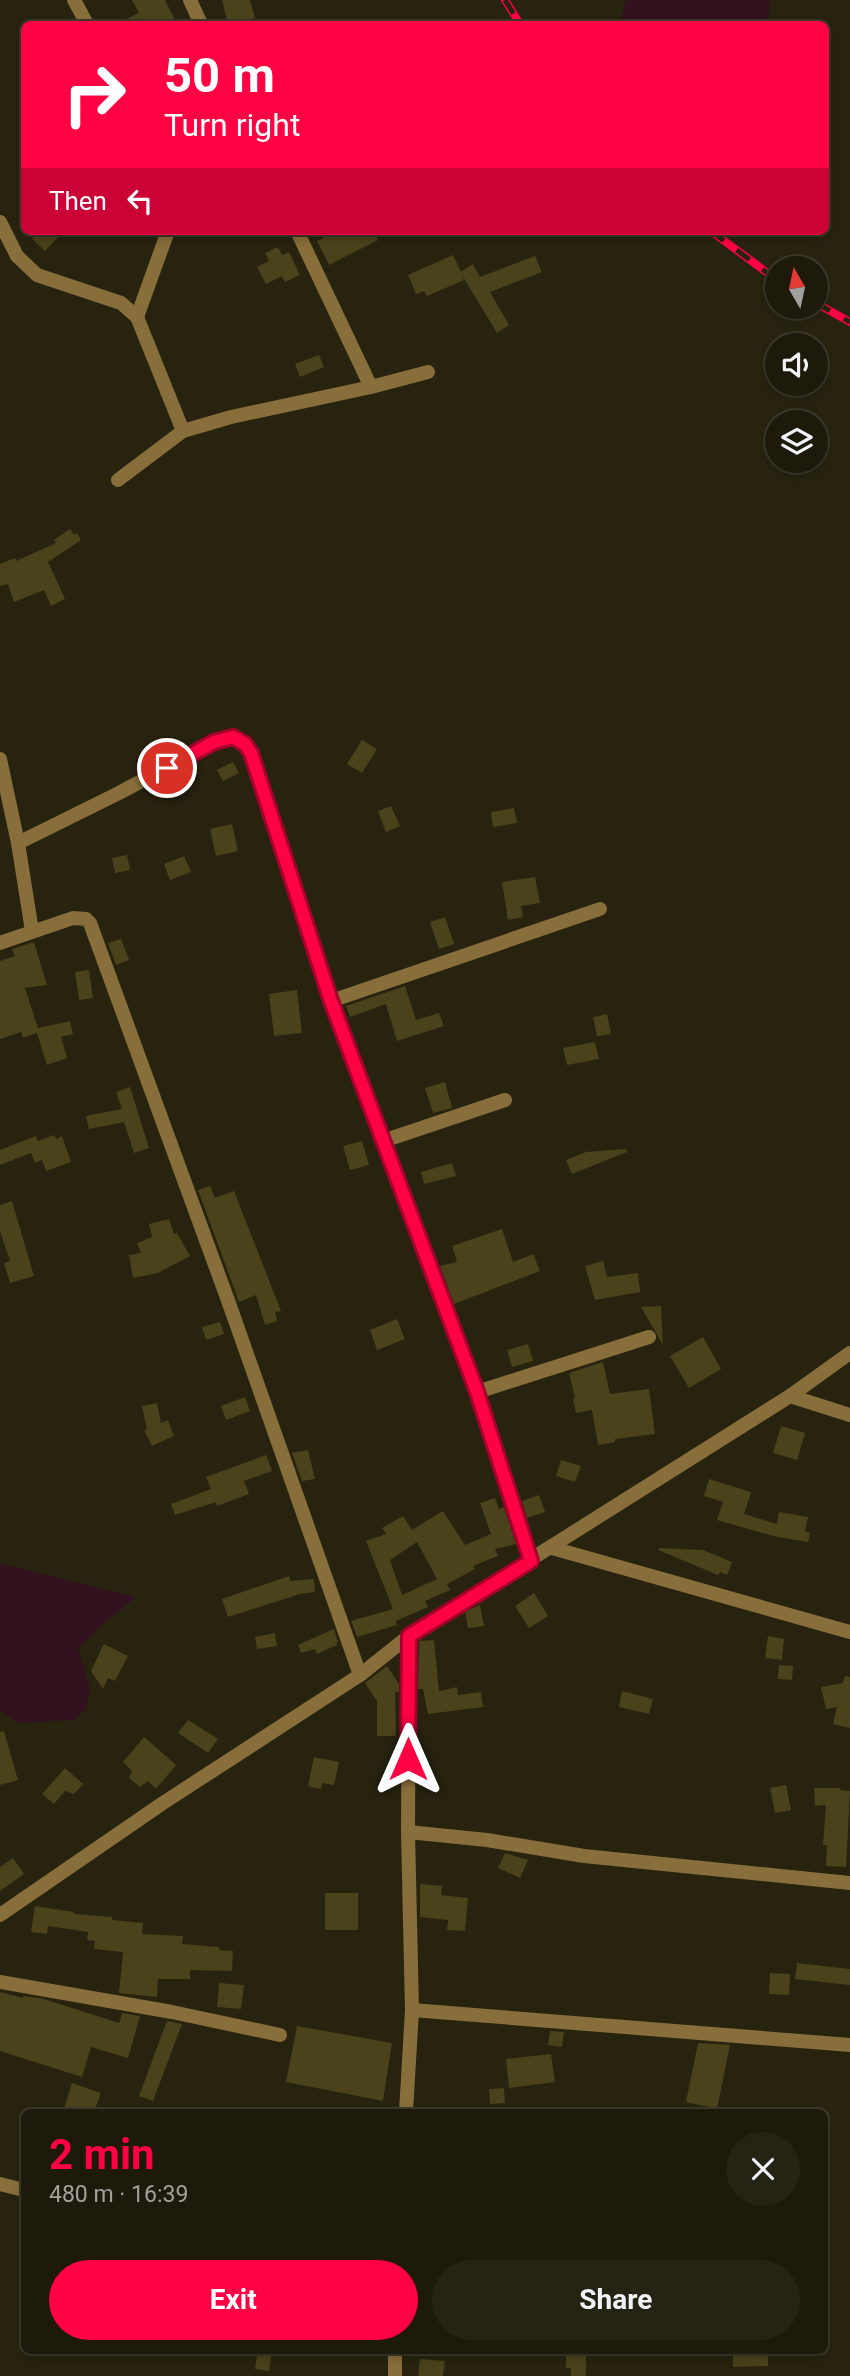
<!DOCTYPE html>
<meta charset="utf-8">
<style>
:root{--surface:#1d1a0b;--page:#252314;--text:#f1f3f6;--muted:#a0a19d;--line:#3b382c;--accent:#ff0243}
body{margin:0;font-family:Roboto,sans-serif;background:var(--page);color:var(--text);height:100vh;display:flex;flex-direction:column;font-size:26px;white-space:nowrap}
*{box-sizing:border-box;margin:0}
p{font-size:23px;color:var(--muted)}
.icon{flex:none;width:38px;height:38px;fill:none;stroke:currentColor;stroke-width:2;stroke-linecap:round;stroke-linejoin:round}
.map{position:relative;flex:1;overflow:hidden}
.panel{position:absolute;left:21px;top:2109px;width:807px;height:245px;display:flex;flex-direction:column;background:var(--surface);border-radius:10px;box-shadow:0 4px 10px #0003,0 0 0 2px var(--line)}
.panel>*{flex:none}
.guide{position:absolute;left:21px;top:21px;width:808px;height:214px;border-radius:10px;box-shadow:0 4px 10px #0003,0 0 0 2px var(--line);background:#ff0243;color:#fff;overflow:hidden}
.needle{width:46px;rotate:351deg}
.fabs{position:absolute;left:765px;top:256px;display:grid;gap:14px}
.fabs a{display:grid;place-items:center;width:63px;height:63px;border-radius:50%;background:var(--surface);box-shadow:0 4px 10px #0003,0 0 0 2px var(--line);font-size:35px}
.pin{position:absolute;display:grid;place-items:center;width:60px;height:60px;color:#fff;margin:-30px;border:4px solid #fff;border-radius:50%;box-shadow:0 2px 7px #0007}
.me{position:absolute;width:77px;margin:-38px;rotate:0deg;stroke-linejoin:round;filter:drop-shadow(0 0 5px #0008)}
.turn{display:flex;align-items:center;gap:24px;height:147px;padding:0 28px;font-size:32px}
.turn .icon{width:91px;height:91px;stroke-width:2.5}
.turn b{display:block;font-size:49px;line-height:60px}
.then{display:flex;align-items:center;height:66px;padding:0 28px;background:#0003;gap:14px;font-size:26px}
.round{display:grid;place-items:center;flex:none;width:74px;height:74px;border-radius:37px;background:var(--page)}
.headline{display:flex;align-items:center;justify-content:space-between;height:119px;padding:0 28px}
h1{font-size:42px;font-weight:700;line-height:52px;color:var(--accent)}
.primary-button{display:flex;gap:14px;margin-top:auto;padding:14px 28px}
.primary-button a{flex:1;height:80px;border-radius:42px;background:var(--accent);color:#fff;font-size:28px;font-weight:700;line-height:80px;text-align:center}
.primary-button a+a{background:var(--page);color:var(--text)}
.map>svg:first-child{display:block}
.green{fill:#32121e}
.building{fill:#49421b;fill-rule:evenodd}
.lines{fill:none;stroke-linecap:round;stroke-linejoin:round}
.minor{stroke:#876e3a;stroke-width:14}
.rail-casing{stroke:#ff0243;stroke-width:8}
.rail{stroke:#27230f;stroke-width:5;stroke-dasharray:16;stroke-linecap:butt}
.route-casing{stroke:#a6012c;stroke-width:18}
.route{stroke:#ff0243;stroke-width:12}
</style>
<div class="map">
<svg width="850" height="2376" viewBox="0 0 850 2376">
<rect width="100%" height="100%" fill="#27230f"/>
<g class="green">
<path d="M626,0H769L770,2L768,24H620Z"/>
<path d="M0,1563L136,1597L106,1621L78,1648L90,1688L86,1709L73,1720L19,1723L0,1711Z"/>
</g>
<g class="building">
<path d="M132,0H165L177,24H116L139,13Z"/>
<path d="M222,0H250L255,18L228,24Z"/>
<path d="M39,231H64L45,251L32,239Z"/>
<path d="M337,231H373L378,240L329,265L317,241Z"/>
<path d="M278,247L282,255L289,252L300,275L285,282L282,276L266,284L257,267L269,261L265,253Z"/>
<path d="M453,255L461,272L473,264L480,277L535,256L542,272L490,292L509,325L497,333L462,275L464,280L427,296L424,291L416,294L408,275Z"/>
<path d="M319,355L324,367L300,377L295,364Z"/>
<path d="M70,529L74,535L77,533L81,540L48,562L65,599L51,606L44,590L14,602L8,584L0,586V564L15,558L16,561L56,543L54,540Z"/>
<path d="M362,740L377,749L362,773L347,764Z"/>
<path d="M233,762L239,773L223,781L217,770Z"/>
<path d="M391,806L400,826L386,832L378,811Z"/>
<path d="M514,808L517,823L493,827L491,812Z"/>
<path d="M232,824L238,851L216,856L210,829Z"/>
<path d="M127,855L130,870L115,873L112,858Z"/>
<path d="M184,856L191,872L170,880L164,864Z"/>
<path d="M535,877L540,903L521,906L523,917L508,920L502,882Z"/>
<path d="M445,917L454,944L439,949L430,922Z"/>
<path d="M121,939L129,960L116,965L108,943Z"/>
<path d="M34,942L47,985L25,988L38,1028L70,1021L73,1034L61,1037L67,1058L47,1065L37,1033L23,1038L21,1032L0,1039V961L15,956L12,949Z"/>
<path d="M89,970L93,998L79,1000L75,972Z"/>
<path d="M405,986L416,1020L439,1013L444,1026L397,1041L386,1004L350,1017L346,1006Z"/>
<path d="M297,990L302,1033L274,1036L269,994Z"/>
<path d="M607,1014L611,1034L597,1036L593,1017Z"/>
<path d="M595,1042L599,1059L567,1065L563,1048Z"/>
<path d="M445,1082L452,1108L433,1113L425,1088Z"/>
<path d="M130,1087L149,1148L134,1153L124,1122L89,1129L86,1116L122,1109L116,1092Z"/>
<path d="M54,1135L56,1139L62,1136L71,1162L46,1171L42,1160L35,1163L31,1153L0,1165V1150L36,1136L38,1141Z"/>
<path d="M362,1141L369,1165L350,1170L343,1146Z"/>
<path d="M626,1149L627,1152L572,1174L566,1160L586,1152Z"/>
<path d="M452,1163L456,1176L424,1184L421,1172Z"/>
<path d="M210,1186L215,1198L234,1191L281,1311L275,1312L277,1321L265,1325L256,1295L239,1302L198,1190Z"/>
<path d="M12,1201L34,1276L10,1283L4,1263L10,1261L0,1231V1205Z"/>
<path d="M169,1219L174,1234L177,1233L190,1256L158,1273L133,1278L129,1255L141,1253L137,1243L152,1237L149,1224Z"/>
<path d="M502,1229L513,1262L533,1254L540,1271L454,1304L440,1266L457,1262L452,1246Z"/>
<path d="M603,1261L607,1277L638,1273L640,1292L595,1300L585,1266Z"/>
<path d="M661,1306L663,1345L641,1307Z"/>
<path d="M397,1319L405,1339L377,1350L370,1330Z"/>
<path d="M220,1322L224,1334L206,1340L202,1327Z"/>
<path d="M703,1337L721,1369L689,1388L670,1356Z"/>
<path d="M528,1344L533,1361L512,1367L507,1350Z"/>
<path d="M603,1362L610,1394L649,1389L655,1434L615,1439V1442L598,1445L592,1410L576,1413L573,1398H575L569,1373Z"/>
<path d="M245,1397L250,1411L226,1420L221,1406Z"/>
<path d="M157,1403L161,1423L168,1420L174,1436L152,1446L144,1430H147L142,1406Z"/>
<path d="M781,1426L805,1433L797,1460L773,1453Z"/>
<path d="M308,1450L315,1479L302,1481L292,1453Z"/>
<path d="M266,1455L272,1471L244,1481L249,1494L217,1506L216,1502L175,1515L171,1504L211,1489L206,1477Z"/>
<path d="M561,1460L581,1466L575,1482L556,1476Z"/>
<path d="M709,1479L751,1492L744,1514L777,1524L779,1512L808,1517L805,1531L810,1533L808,1542L773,1536L717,1520L723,1502L704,1496Z"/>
<path d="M539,1495L545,1512L527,1518L522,1501Z"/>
<path d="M495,1498L499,1509L504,1507L516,1544L495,1549L498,1556L473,1566L475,1569L447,1584L450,1590L425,1601L428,1607L396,1621L397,1625L357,1637L351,1621L393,1609L366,1541L386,1534L382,1528L403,1516L412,1530L443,1511L465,1545L491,1534L480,1503ZM417,1542L437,1579L402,1595L390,1560Z"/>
<path d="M659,1548L703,1550L732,1562L727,1575L720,1572L718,1575L658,1550Z"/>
<path d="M289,1576L290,1581L314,1579L315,1592L300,1594L228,1617L222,1599Z"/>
<path d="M534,1593L548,1616L529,1628L515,1606Z"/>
<path d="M480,1605L484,1626L468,1628L465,1612Z"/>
<path d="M334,1629L338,1642L336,1643L337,1645L317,1654L315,1649L301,1653L298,1645Z"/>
<path d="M275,1633L277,1646L257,1649L255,1637Z"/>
<path d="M768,1636L784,1639L782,1660L765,1658Z"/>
<path d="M434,1640L439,1691L457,1687L458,1695L481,1692L483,1707L428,1714L423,1689H418L419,1641Z"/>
<path d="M104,1644L128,1656L115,1681L108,1678L103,1689L91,1671Z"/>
<path d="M779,1665L793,1666L792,1680L778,1679Z"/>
<path d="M387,1666L399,1684V1692H395L396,1736H377V1701L365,1683Z"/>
<path d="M845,1676L850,1677V1728L833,1724L837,1707L826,1709L821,1687L843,1683Z"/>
<path d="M622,1691L653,1699L649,1714L619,1707Z"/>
<path d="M188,1720L218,1739L208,1753L178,1733Z"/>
<path d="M4,1731L18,1780L0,1785V1732Z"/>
<path d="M144,1737L176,1765L156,1789L148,1781L140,1787L129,1778L132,1771L123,1762Z"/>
<path d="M314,1757L339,1762L334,1785L322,1783L321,1789L308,1786Z"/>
<path d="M65,1768L83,1784L74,1794L65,1791L54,1804L42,1794Z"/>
<path d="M786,1785L791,1810L775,1813L770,1788Z"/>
<path d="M814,1788H840V1790L850,1791L846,1867L826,1866L827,1845H823L826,1805L815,1806Z"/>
<path d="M505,1853L528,1860L520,1878L498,1868Z"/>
<path d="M13,1858L24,1874L0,1891V1867Z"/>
<path d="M420,1884L442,1886L441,1895L468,1898L465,1931L447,1930L448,1920L420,1917Z"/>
<rect x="325" y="1893" width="33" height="37"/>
<path d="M35,1906L74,1912V1914L112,1917V1920L143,1923L142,1934L183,1936L182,1944L219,1947V1950L233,1951L232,1971L190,1970V1979H158L157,1997L119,1993L123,1952L94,1949L95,1941L87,1940L88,1932L48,1926L47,1934L31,1932Z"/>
<path d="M797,1963L850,1969V1985L795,1979Z"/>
<path d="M770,1973L790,1974L789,1995L769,1994Z"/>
<path d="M219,1983L244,1985L241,2009L217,2007Z"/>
<path d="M0,1992L23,1998V1996L44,1999L119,2023L122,2013L140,2016L128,2058L91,2047L82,2077L0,2051Z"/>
<path d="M167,2021L182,2024L153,2101L139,2096Z"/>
<path d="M297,2026L392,2043L383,2101L286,2082Z"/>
<path d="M550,2031L564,2032L562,2047L548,2045Z"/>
<path d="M698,2043L730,2045L717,2109L686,2102Z"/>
<path d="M551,2054L555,2082L509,2088L506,2059Z"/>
<path d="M72,2083L101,2093L94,2112L82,2107L81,2112H63Z"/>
<path d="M504,2088L505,2103L490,2104L489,2089Z"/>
<path d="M258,2350L272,2352L269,2371L255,2369Z"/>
<path d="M733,2350H768V2366L733,2367Z"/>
<path d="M566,2352H586V2376H571V2368H566Z"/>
<path d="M420,2359L445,2361L443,2376H418Z"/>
</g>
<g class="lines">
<g class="minor">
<path d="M74,0L87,24"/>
<path d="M190,0L201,24"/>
<path d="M0,222L17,256L37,275L121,303L137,317L183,431"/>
<path d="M297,231L371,387"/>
<path d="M137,317L168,231"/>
<path d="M118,480L183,431L231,417L371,387L428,372"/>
<path d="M0,759L18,843L32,931"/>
<path d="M18,843L119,793L214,742L233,737L245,744L251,753L331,1001L477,1392L531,1561"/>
<path d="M0,943L73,918L86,919L90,923L230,1306L360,1675"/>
<path d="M331,1001L600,909"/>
<path d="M383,1141L505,1100"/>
<path d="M477,1392L649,1337"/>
<path d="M790,1396L850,1415"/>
<path d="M552,1548L850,1632"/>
<path d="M408,1832L487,1840L584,1856L850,1883"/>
<path d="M0,1915L163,1803L360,1675L409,1636L790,1396L850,1353"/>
<path d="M0,1982L172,2012L280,2035"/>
<path d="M412,2010L850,2045"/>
<path d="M406,2112L412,2010L408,1832L409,1636"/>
<path d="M0,2184L24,2190"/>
<path d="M395,2376V2350"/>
</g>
<defs>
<g id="rail">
<path d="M505,0L520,24"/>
<path d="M711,231L777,280"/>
<path d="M816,303L850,322"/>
</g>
</defs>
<use href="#rail" class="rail-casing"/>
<use href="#rail" class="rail"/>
</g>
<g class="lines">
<defs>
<path id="route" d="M167,768L214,742L233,737L245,744L251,753L331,1001L477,1392L531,1561L409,1636L408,1759"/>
</defs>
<use href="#route" class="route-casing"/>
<use href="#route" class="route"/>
</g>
</svg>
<div class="fabs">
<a><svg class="needle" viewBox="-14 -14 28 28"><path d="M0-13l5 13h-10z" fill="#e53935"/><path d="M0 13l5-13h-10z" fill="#a0a19d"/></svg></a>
<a><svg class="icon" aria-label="sound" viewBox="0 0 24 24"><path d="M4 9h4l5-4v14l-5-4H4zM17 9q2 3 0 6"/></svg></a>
<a><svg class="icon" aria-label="layers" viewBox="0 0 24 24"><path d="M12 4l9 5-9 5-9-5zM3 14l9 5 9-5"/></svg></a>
</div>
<div class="pin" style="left:167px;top:768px;background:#d93025"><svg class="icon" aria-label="arrive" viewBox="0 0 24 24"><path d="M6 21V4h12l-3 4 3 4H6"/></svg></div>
<svg class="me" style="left:408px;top:1759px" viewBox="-20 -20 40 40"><path d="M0-17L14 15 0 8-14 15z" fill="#ff0243" stroke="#fff" stroke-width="4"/></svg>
<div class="guide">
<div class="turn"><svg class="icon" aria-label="right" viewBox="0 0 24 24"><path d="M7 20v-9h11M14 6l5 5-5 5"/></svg><div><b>50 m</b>Turn right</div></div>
<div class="then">Then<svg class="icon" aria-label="left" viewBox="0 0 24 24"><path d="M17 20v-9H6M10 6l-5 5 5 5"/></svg></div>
</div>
<section class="panel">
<div class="headline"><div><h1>2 min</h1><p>480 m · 16:39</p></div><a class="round"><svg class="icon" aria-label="close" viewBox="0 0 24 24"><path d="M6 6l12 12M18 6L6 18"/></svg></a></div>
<div class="primary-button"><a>Exit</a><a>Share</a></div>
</section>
</div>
